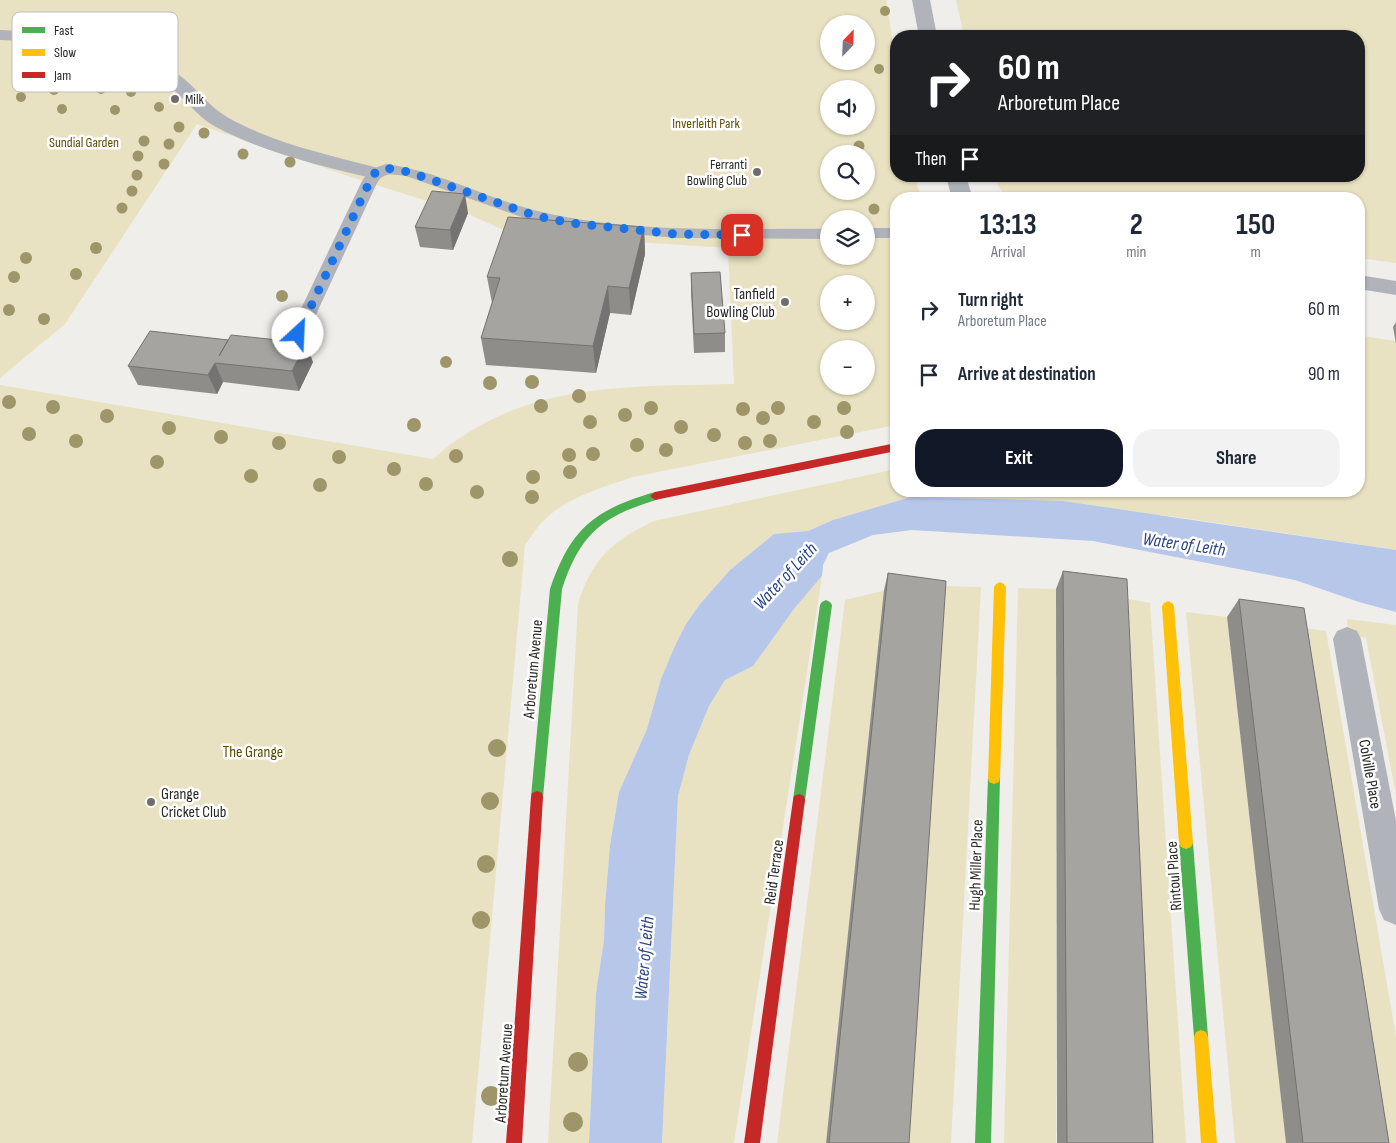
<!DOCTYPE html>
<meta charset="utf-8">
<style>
:root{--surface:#fff;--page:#f2f2f3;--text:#1f2937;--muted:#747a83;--accent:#111827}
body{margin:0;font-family:"Sofia Sans Condensed",sans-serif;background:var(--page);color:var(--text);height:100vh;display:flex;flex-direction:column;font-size:19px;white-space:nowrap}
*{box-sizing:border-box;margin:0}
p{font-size:16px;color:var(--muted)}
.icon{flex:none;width:28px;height:28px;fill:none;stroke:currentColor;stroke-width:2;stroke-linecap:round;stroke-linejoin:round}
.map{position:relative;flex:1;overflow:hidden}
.drawer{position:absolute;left:890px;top:192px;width:475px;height:305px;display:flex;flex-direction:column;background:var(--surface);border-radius:20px;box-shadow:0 1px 4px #0004}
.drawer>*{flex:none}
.hud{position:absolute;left:890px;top:30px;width:475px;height:152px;border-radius:20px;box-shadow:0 1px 4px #0004;background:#202124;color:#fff;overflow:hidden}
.needle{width:32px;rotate:23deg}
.fabs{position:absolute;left:820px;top:15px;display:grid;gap:10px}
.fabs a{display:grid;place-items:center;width:55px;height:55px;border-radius:50%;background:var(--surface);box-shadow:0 1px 4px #0004;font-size:25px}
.pin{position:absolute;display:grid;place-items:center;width:42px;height:42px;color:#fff;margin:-21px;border-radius:10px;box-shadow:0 2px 8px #0006}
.me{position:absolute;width:55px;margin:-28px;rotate:25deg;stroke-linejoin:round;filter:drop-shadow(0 0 4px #0008)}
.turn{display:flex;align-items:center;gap:18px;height:105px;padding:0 25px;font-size:22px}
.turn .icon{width:65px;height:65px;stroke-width:2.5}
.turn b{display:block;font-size:35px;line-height:42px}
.then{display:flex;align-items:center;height:48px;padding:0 25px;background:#0003;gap:10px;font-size:19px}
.eta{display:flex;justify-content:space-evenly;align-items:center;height:85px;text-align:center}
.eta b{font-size:30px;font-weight:700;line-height:35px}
.primary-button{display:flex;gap:10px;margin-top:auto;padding:10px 25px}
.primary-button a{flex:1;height:58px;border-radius:20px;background:var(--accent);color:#fff;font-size:20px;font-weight:700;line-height:58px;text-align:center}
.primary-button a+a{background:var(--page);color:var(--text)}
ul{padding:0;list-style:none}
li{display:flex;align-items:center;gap:15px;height:65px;padding:0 25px}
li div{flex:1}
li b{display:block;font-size:19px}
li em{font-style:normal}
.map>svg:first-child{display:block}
.green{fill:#e9e2c2;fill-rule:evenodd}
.water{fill:#b6c7ea}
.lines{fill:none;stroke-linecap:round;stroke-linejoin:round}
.lane{fill:#b0b4ba;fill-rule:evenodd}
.street{fill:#b0b4ba;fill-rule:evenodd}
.fast{fill:#4caf50;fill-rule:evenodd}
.slow{fill:#ffc107;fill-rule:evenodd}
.jam{fill:#c62828;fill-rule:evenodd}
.tree{fill:#9e9569}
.wall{fill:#8e8d8a}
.shaded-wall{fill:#747371}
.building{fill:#a5a4a1;stroke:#747371}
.route{stroke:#1a73e8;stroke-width:9;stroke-dasharray:0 16.2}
.poi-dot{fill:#6e6d6b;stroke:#fff;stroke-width:2}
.labels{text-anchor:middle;stroke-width:5;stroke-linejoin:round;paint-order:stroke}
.far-poi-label{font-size:14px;fill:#282826;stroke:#fff;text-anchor:start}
.far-park-label{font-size:14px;fill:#5c4d00;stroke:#fff}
.poi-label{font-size:16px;fill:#282826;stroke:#fff;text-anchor:end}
.street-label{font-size:16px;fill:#282826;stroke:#fff}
.park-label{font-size:16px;fill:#5c4d00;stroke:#fff}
.water-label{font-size:18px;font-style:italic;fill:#294382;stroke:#fff}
.key{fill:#fff;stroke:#bebebe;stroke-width:1}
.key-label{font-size:14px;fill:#282826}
</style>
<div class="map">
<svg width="1396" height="1143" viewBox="0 0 1396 1143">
<rect width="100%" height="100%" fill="#efeeea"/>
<g class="green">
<path d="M0,0H886L896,60V176H915L921,199H896V425L633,477C603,487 568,497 544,520C537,527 531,537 525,545L472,1143H0V385L433,459C521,381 624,387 734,384L728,248L512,234L468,214L351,177L197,124L65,324L0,378ZM829,24H866V61H829ZM829,89H866V126H829ZM829,154H866V191H829ZM829,219H866V256H829ZM829,284H866V321H829ZM829,349H866V386H829Z"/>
<path d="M956,0H1396V263L1359,258V199H1008L998,186L996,176H1359V36H964Z"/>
<path d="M1359,310L1363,336L1396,341V550L1170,516L912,497L833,520L808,531L774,534L730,570L700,604L686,624L661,679L647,729L619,792L610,845L605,905L604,940L596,993L589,1143H548L578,604C591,560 613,540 654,521L896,469V491H1359Z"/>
<path d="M822,576L734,1143H662L678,796L689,755L709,706L725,680L753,666L794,609Z"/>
<path d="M907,585L981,587L951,1143H903L882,611L826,1143H777L845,600Z"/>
<path d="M1018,588L1056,589V1143H1004Z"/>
<path d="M1118,597L1150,603L1186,1143H1140Z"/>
<path d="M1186,612L1227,617L1286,1143H1235Z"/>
<path d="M1347,619L1396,625V795L1366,638L1348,634Z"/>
<path d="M1291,626L1326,631L1396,1036V1143H1369Z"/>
</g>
<path class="water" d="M911,497L1063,501L1396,550V612L1359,602L1295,580L1093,541L912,530L873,535L829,553L823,565L822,576L794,609L753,666L725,680L709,706L689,755L678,796L662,1143H589L596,993L604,940L605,905L610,845L619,792L647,729L661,679L675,646L686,624L700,604L730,570L774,534L808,531L833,520Z"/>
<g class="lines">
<g class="lane">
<path d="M386,164C440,171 489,200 542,212C635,234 734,228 829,229V239L675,238L571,228L530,220L406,176C394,175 384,171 377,183L307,334L304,338L298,340L292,338L289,334L361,183L369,170Z"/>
<rect x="866" y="228" width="30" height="10"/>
</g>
<g class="street">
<path d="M912,0H930L937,36H919Z"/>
<path d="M0,30C61,33 127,38 179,75C196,87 208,106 227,117C274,144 330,155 382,169L385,173L382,177L375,179C321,166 265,153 216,127C195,116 183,95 164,82C115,48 57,43 0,40Z"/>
<path d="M946,176H966L973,199H952Z"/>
<path d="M1359,275L1396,281V295L1359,289Z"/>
<path d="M1347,627L1357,631L1361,639L1396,821V925L1384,920L1379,909L1333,639L1337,631Z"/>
</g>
<g class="fast">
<path d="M655,492L659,493L660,496L659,499C603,516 581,532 562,589L543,797L542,801L537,803L532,801L531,797L550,589C571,528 594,510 655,492Z"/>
<path d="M826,600L830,602L832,605L805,800L804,804L799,806L794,804L793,800L820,605L822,602Z"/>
<path d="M994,772L999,774L1000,778L991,1143H975L988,778L989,774Z"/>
<path d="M1186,837L1191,839L1193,843L1208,1037L1206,1042L1201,1044L1196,1042L1194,1037L1179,843L1181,839Z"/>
</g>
<g class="slow">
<path d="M1000,582L1004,584L1006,587L1000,778L999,782L994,784L989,782L988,778L994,587L996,584Z"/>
<path d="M1168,601L1172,603L1174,606L1193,843L1191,847L1186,849L1181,847L1179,843L1162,606L1164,603Z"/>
<path d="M1201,1030L1206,1032L1208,1037L1217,1143H1201L1194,1037L1196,1032Z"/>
</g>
<g class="jam">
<path d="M896,443V451L655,500L650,496L655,492Z"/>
<path d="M537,791L542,793L543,797L522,1143H506L531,797L532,793Z"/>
<path d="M799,794L804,796L805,800L760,1143H744L793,800L794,796Z"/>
</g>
</g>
<g class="tree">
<circle cx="885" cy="11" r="5"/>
<circle cx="879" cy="69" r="5"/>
<circle cx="101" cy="89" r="5"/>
<circle cx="54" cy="90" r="5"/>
<circle cx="131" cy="92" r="5"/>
<circle cx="21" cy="97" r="5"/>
<circle cx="159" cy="107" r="5"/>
<circle cx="62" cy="109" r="5"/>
<circle cx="115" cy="110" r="5"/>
<circle cx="179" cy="127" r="5.5"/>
<circle cx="204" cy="133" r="5.5"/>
<circle cx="144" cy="141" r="5.5"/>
<circle cx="169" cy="144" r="5.5"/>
<circle cx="859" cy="146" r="5.5"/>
<circle cx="243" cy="154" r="5.5"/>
<circle cx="138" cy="156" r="5.5"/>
<circle cx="290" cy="162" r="5.5"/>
<circle cx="164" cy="164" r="5.5"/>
<circle cx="137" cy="175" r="5.5"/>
<circle cx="132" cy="191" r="5.5"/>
<circle cx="122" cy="208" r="5.5"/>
<circle cx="874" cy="209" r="5.5"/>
<circle cx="96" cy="248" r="6"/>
<circle cx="26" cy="258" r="6"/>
<circle cx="76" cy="274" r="6"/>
<circle cx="14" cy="277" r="6"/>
<circle cx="282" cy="296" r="6"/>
<circle cx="9" cy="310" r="6"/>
<circle cx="44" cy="319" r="6"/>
<circle cx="446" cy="362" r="6"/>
<circle cx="532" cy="382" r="7"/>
<circle cx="490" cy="383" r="7"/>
<circle cx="579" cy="396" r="7"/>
<circle cx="9" cy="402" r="7"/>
<circle cx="541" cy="406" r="7"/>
<circle cx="53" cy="407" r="7"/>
<circle cx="651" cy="408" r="7"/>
<circle cx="778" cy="408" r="7"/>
<circle cx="844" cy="408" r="7"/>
<circle cx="743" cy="409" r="7"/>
<circle cx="625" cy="415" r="7"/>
<circle cx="107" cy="416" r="7"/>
<circle cx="763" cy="418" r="7"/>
<circle cx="590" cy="422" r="7"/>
<circle cx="814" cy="422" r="7"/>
<circle cx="414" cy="425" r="7"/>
<circle cx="681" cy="427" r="7"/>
<circle cx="169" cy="428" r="7"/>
<circle cx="847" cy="432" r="7"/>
<circle cx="29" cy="434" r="7"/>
<circle cx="714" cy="435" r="7"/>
<circle cx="221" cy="437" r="7"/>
<circle cx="76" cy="441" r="7"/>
<circle cx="770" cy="441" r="7"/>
<circle cx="279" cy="443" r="7"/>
<circle cx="745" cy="443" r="7"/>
<circle cx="637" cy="445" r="7"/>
<circle cx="666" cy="450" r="7"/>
<circle cx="593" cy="454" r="7"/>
<circle cx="569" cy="455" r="7"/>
<circle cx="456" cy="456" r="7"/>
<circle cx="339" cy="457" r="7"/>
<circle cx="157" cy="462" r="7"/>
<circle cx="394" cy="469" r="7"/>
<circle cx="570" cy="472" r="7"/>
<circle cx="251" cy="476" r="7"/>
<circle cx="533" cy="477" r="7"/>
<circle cx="426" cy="484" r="7"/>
<circle cx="320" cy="485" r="7"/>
<circle cx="477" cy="492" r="7"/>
<circle cx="532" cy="497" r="7"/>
<circle cx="510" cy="559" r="8"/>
<circle cx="497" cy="748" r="9"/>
<circle cx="490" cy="801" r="9"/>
<circle cx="486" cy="864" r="9"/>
<circle cx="481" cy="920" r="9"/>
<circle cx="578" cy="1062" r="10"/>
<circle cx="491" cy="1096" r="10"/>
<circle cx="573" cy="1122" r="10"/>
</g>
<g class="wall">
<path d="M468,213L453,250L420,247L415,227Z"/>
<path d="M644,227L645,254L631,315L610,313L596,373L486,365L481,338L492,303L487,277Z"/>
<path d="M691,273L725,333V352L694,353L691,293Z"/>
<path d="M1396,322V344L1393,327Z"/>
<path d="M228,340L313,362L299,391L223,382L217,394L138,385L128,366Z"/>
<path d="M1063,571L1153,1143H1057L1056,589Z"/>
<path d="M888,573L909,1143H826L884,590Z"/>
<path d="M1239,599L1389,1143H1286L1227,617Z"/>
</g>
<g class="shaded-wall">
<path d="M465,194L468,213L453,250L450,230Z"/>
<path d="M644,227L645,254L631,315L629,288Z"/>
<path d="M608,286L610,313L596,373L593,346Z"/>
<path d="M306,343L313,362L299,391L292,371Z"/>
<path d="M215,363L223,382L217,394L208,375Z"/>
</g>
<g class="building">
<path d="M432,191L465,194L450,230L415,227Z"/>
<path d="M508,217L644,227L629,288L608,286L593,346L481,338L500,278L487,277Z"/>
<path d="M720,272L725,333L694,334L691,273Z"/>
<path d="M150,331L228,340L219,356L231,335L306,343L292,371L215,363L208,375L128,366Z"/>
<path d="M1063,571L1127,579L1153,1143H1067Z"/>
<path d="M888,573L946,581L909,1143H829Z"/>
<path d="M1239,599L1304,608L1389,1143H1303Z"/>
</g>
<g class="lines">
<path class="route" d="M298,334L369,183L375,173L386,168L409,172L536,216L571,223L675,234L742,235"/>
</g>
<g class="poi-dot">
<circle cx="175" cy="99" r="5"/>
<circle cx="757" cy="172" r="5"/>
<circle cx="785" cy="302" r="5"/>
<circle cx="151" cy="802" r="5"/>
</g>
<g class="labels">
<g class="far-poi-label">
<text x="185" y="104">Milk</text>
<text x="747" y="169" text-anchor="end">Ferranti<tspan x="747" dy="16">Bowling Club</tspan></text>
</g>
<g class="far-park-label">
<text x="706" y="128">Inverleith Park</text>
<text x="84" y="147">Sundial Garden</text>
</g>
<g class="poi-label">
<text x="775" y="299">Tanfield<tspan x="775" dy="18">Bowling Club</tspan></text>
<text x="161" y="799" text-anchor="start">Grange<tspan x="161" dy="18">Cricket Club</tspan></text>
</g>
<g class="street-label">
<text transform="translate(532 669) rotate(-85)" y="6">Arboretum Avenue</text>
<text transform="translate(1371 774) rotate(80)" y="6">Colville Place</text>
<text transform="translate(975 865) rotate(-88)" y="6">Hugh Miller Place</text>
<text transform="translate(773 872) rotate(-82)" y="6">Reid Terrace</text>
<text transform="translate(1173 876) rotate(-94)" y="6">Rintoul Place</text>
<text transform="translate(503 1073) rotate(-86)" y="6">Arboretum Avenue</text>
</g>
<g class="park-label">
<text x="253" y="757">The Grange</text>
</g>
<g class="water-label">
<text transform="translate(1184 544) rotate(8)" y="6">Water of Leith</text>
<text transform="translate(785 576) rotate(-47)" y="6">Water of Leith</text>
<text transform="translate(644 958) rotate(-85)" y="6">Water of Leith</text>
</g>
</g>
<rect x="12" y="12" width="166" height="80" rx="8" class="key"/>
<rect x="22" y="27" width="23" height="6" fill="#4caf50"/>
<rect x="22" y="49" width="23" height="7" fill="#ffc107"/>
<rect x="22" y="72" width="23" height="6" fill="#c62828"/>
<g class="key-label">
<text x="54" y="35">Fast</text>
<text x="54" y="57">Slow</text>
<text x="54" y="80">Jam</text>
</g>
</svg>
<div class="fabs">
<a><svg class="needle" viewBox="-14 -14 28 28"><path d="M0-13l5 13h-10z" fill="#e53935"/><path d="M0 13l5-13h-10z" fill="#747a83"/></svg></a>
<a><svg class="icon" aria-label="sound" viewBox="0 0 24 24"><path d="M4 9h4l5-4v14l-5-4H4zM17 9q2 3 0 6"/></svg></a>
<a><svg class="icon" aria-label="search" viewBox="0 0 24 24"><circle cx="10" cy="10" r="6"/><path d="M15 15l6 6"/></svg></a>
<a><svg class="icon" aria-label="layers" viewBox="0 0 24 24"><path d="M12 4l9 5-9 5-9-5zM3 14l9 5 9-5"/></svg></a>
<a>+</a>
<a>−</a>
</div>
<div class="pin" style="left:742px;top:235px;background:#d93025"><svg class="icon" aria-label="arrive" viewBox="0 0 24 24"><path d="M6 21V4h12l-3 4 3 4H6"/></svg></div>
<svg class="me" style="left:298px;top:334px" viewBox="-20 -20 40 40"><circle r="19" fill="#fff"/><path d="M0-13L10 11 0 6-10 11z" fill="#1a73e8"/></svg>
<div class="hud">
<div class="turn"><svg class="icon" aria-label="right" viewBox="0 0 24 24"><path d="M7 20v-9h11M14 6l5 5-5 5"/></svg><div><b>60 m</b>Arboretum Place</div></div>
<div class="then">Then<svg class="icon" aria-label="arrive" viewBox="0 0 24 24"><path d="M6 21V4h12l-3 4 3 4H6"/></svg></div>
</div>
<section class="drawer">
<div class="eta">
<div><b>13:13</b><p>Arrival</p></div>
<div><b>2</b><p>min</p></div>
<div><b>150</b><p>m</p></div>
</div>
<ul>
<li><svg class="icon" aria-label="right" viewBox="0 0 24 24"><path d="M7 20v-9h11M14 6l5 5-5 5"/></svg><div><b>Turn right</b><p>Arboretum Place</p></div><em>60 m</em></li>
<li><svg class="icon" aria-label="arrive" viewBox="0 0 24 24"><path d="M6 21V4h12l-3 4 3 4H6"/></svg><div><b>Arrive at destination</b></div><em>90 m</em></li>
</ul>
<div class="primary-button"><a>Exit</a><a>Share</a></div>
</section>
</div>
